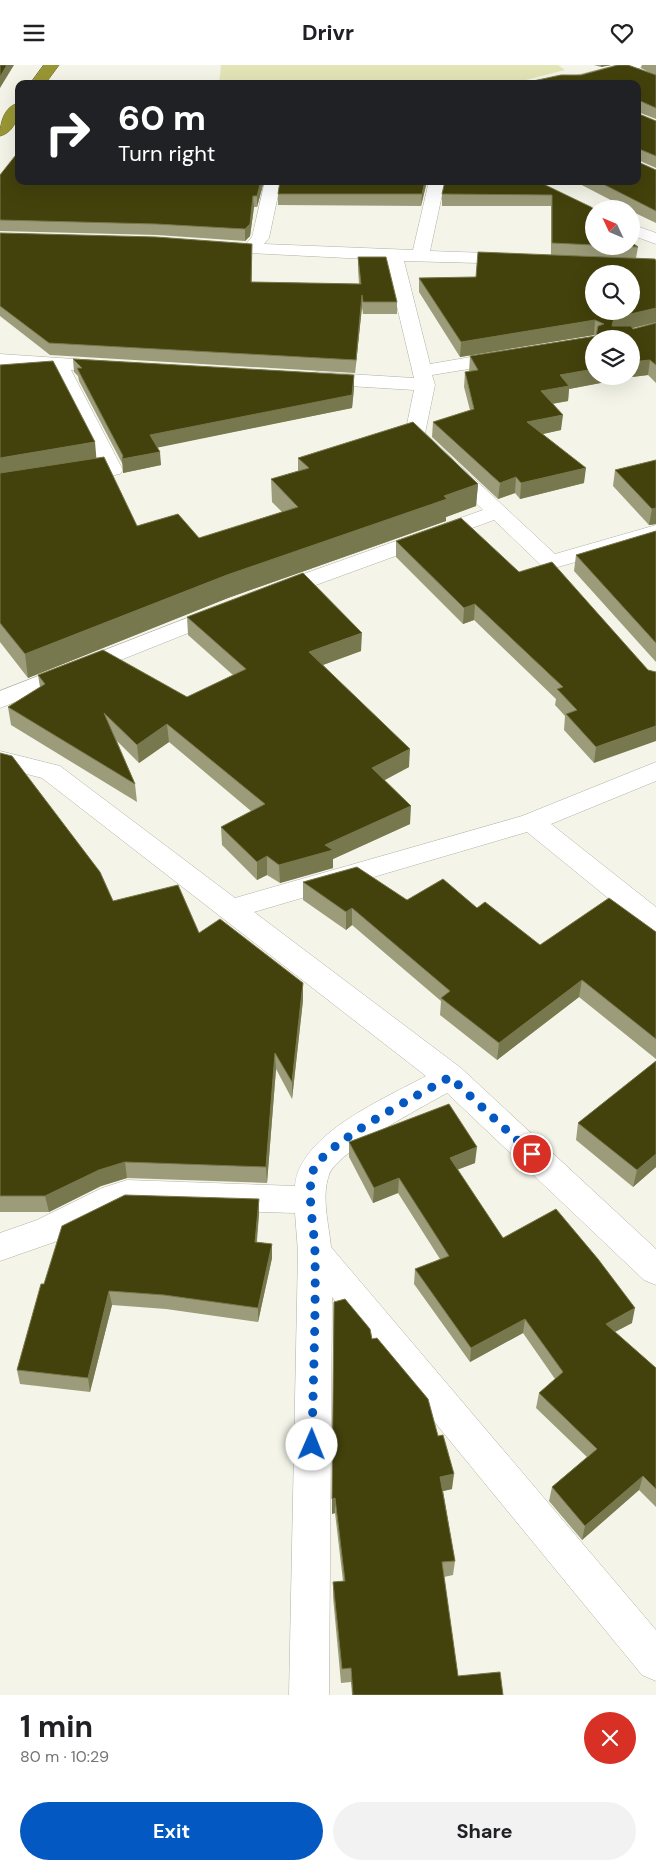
<!DOCTYPE html>
<meta charset="utf-8">
<style>
:root{--surface:#fff;--page:#f2f2f2;--text:#202124;--muted:#757577;--accent:#0358c2}
body{margin:0;font-family:"DM Sans",sans-serif;background:var(--page);color:var(--text);height:100vh;display:flex;flex-direction:column;font-size:19px;white-space:nowrap}
*{box-sizing:border-box;margin:0}
p{font-size:16px;color:var(--muted)}
.icon{flex:none;width:28px;height:28px;fill:none;stroke:currentColor;stroke-width:2;stroke-linecap:round;stroke-linejoin:round}
.map{position:relative;height:1630px;overflow:hidden}
.sheet{display:flex;flex-direction:column;background:var(--surface);flex:1}
.sheet>*{flex:none}
.top-card{position:absolute;left:15px;top:15px;width:626px;height:105px;border-radius:10px;box-shadow:0 5px 20px #0002;background:#202124;color:#fff;overflow:hidden}
.needle{width:32px;rotate:314deg}
.buttons{position:absolute;left:585px;top:135px;display:grid;gap:10px}
.buttons a{display:grid;place-items:center;width:55px;height:55px;border-radius:50%;background:var(--surface);box-shadow:0 5px 20px #0002;font-size:25px}
.pin{position:absolute;display:grid;place-items:center;width:42px;height:42px;color:#fff;margin:-21px;border:2px solid #fff;border-radius:50%;box-shadow:0 1px 5px #0007}
.me{position:absolute;width:55px;margin:-28px;rotate:1deg;stroke-linejoin:round;filter:drop-shadow(0 0 4px #0008)}
.turn{display:flex;align-items:center;gap:18px;height:105px;padding:0 20px;font-size:22px}
.turn .icon{width:65px;height:65px;stroke-width:2.5}
.turn b{display:block;font-size:35px;line-height:42px}
.round{display:grid;place-items:center;flex:none;width:52px;height:52px;border-radius:26px;background:var(--page)}
.head{display:flex;align-items:center;justify-content:space-between;height:85px;padding:0 20px}
h1{font-size:30px;font-weight:700;line-height:38px}
.primary-button{display:flex;gap:10px;margin-top:auto;padding:10px 20px}
.primary-button a{flex:1;height:58px;border-radius:30px;background:var(--accent);color:#fff;font-size:20px;font-weight:700;line-height:58px;text-align:center}
.primary-button a+a{background:var(--page);color:var(--text)}
header{display:flex;justify-content:space-between;align-items:center;height:65px;padding:0 20px;background:var(--surface);font-size:22px;font-weight:700}
.map>svg:first-child{display:block}
.green{fill:#e4e5b6}
.lines{fill:none;stroke-linecap:round;stroke-linejoin:round}
.minor-casing{stroke:#b0b1a4;stroke-width:1}
.highway-casing{stroke:#686625;stroke-width:1}
.minor{fill:#fff;fill-rule:evenodd}
.highway{fill:#999734;fill-rule:evenodd}
.wall{fill:#9c9c7a}
.shaded-wall{fill:#78784e}
.building{fill:#43420c;stroke:#78784e;fill-rule:evenodd}
.route{stroke:#0358c2;stroke-width:9;stroke-dasharray:0 16.2}
</style>
<header><svg class="icon" aria-label="menu" viewBox="0 0 24 24"><path d="M4 6h16M4 12h16M4 18h16"/></svg>Drivr<svg class="icon" aria-label="heart" viewBox="0 0 24 24"><path d="M12 20l-8-8c-3-5 5-10 8-4 3-6 11-1 8 4z"/></svg></header>
<div class="map">
<svg width="656" height="1630" viewBox="0 0 656 1630">
<rect width="100%" height="100%" fill="#f4f5e8"/>
<path class="green" d="M221,0H558L565,5L510,19H219Z"/>
<g class="lines">
<defs>
<g id="minor">
<path d="M618,0H642L640,3L579,19H554L556,16Z"/>
<path d="M265,116H281L269,173L264,179L413,185L429,116H445L430,186L515,189L521,190L524,194L521,198L515,199L404,196L430,299L506,286L513,288L516,292L513,296L506,298L432,310L435,320L425,368L555,489L656,460V474L551,504L543,502L494,455L283,532L275,534L267,532L264,527L267,522L483,445L405,369L414,325L316,319L309,317L306,313L309,309L316,307L414,313L386,195L229,187L226,183L229,179H246L252,172Z"/>
<path d="M631,159L656,168V179L631,170Z"/>
<path d="M0,289L118,297L121,301L118,305L111,307L71,305L123,405L120,409L0,430V418L100,401L51,304L0,301Z"/>
<path d="M223,539L231,541L235,546L231,551L0,643V626Z"/>
<path d="M0,686L60,701L235,833L522,751L656,697V716L551,759L656,842V867L646,864L527,767L254,847L461,1003L656,1184V1220L644,1215L447,1028C424,1041 336,1087 329,1110C321,1132 329,1160 331,1182L656,1565V1616L642,1610L332,1232L329,1630H289L298,1187L295,1148L127,1143L60,1175L0,1196V1168L37,1155L102,1123L127,1115L295,1121C299,1069 386,1033 426,1011L42,713L0,702Z"/>
</g>
<g id="highway">
<path d="M44,0H59L45,19H30Z"/>
<path d="M19,38C19,51 15,67 0,71C0,58 4,41 19,38Z"/>
</g>
</defs>
<use href="#minor" class="minor-casing"/>
<use href="#highway" class="highway-casing"/>
<use href="#minor" class="minor"/>
<use href="#highway" class="highway"/>
</g>
<g class="wall">
<path d="M594,0H611L601,2Z"/>
<path d="M642,0H656V54L638,47L639,49L656,56V103L638,95V97L656,106V158L631,146V144H628L574,116H638V19L652,9L641,3Z"/>
<path d="M0,110L19,116H264L257,142H254L250,171L245,176L157,170L0,166Z"/>
<path d="M427,116L421,141L278,140V129Z"/>
<path d="M537,116L594,144V181H631L638,182L636,193L656,196V258L633,263V264L656,258V318L648,310L632,312L569,324L568,336L552,339L561,365L542,369L584,418L520,434L515,428L498,434L432,372L433,357L470,345L464,322L465,307H469L470,291L595,271L594,270L460,292L419,227V213L476,212L551,190V141H442V129Z"/>
<path d="M0,168L252,191V217L359,219L358,204V192L397,237V249H363L362,242L355,308L50,290L0,251Z"/>
<path d="M73,294L354,310V323L352,343L157,382L161,400L123,408V400L79,316L78,311L74,307Z"/>
<path d="M0,300L96,393L137,461L199,473L282,447L272,437L271,414L298,406V393L478,419L476,441L446,452V456L228,533L28,613L0,577Z"/>
<path d="M656,395V459L649,460L613,421L615,405Z"/>
<path d="M656,466V597L574,506L576,490Z"/>
<path d="M396,476L519,507L648,605L594,698L564,665L565,651L555,640L556,634L474,555L463,559L396,492Z"/>
<path d="M187,552L361,586L323,600L409,702L384,715L410,759L333,794V803L280,818L267,810L257,815L222,780L221,762L251,746L169,677L139,698L117,676L135,719L137,737L11,660L8,642L40,622L38,610L187,632L233,610L188,570Z"/>
<path d="M0,688L113,836L199,868L303,918V935L292,1034L276,1004L267,1118L127,1113L101,1121L49,1147H0Z"/>
<path d="M303,817L407,835L477,843L540,880L656,867V994L579,932L497,995L440,950L441,936L352,860L346,865L303,835Z"/>
<path d="M656,996V1102L633,1122L576,1075L578,1058Z"/>
<path d="M349,1077L475,1098L457,1105L503,1173L632,1258L615,1267L656,1303V1442L639,1425L582,1475L549,1436L552,1422L587,1392L536,1343L539,1328L555,1314L523,1268L470,1297L414,1219L415,1204L440,1194L398,1128L373,1138L349,1092Z"/>
<path d="M259,1134V1149L257,1177L272,1179V1193L258,1257L166,1244L112,1240L90,1327L20,1319L17,1305L44,1219Z"/>
<path d="M334,1237L372,1274L452,1424L443,1426L455,1496L453,1510L444,1512L458,1611L503,1630H352L351,1617L341,1618L333,1532V1517L343,1516L335,1448L332,1449Z"/>
</g>
<g class="shaded-wall">
<path d="M7,0H14L0,23V12Z"/>
<path d="M601,0H611L601,2Z"/>
<path d="M261,116H264L257,142V131Z"/>
<path d="M425,116H427L421,141L422,129Z"/>
<path d="M253,131L254,142L250,171L245,176V164Z"/>
<path d="M362,230V242L355,308L356,295Z"/>
<path d="M656,243V257L613,268L612,261L614,253Z"/>
<path d="M595,255L594,270L460,292L461,277Z"/>
<path d="M650,295L648,310L632,312L569,324L568,336L539,341L541,326L560,310L594,304V311H631V297Z"/>
<path d="M354,310V323L352,343L151,384L150,370Z"/>
<path d="M563,350L561,365L525,373L527,357Z"/>
<path d="M95,377L97,400L0,416V393Z"/>
<path d="M160,387L161,400L123,408L122,394Z"/>
<path d="M586,403L584,418L520,434L521,418Z"/>
<path d="M516,412L515,428L498,434L500,418Z"/>
<path d="M478,419L476,441L446,452V456L228,533L28,613L25,589L227,510L444,431Z"/>
<path d="M656,443V459L649,460L652,444Z"/>
<path d="M475,539L474,555L463,559L464,543Z"/>
<path d="M362,568L361,586L309,605V587Z"/>
<path d="M167,659L169,677L139,698L137,680Z"/>
<path d="M656,661V676L594,698L596,682Z"/>
<path d="M410,684L409,702L372,722V703Z"/>
<path d="M411,741L410,759L333,794V803L280,818L279,800Z"/>
<path d="M267,791V810L257,815V797Z"/>
<path d="M352,843V860L346,865V847Z"/>
<path d="M582,915L579,932L497,995L499,978Z"/>
<path d="M303,918V935L292,1034V1017Z"/>
<path d="M275,988L276,1004L267,1118L266,1102Z"/>
<path d="M477,1082L475,1098L448,1108L450,1093Z"/>
<path d="M656,1089V1102L633,1122L637,1105Z"/>
<path d="M125,1097L127,1113L101,1121L49,1147L45,1131L99,1105Z"/>
<path d="M399,1113L398,1128L373,1138L374,1123Z"/>
<path d="M259,1134V1149L255,1191V1177Z"/>
<path d="M272,1179V1193L258,1257V1243Z"/>
<path d="M109,1226L112,1240L90,1327L88,1313Z"/>
<path d="M635,1243L632,1258L603,1273L606,1259Z"/>
<path d="M525,1254L523,1268L470,1297L471,1283Z"/>
<path d="M454,1409L452,1424L439,1427L440,1412Z"/>
<path d="M643,1411L639,1425L582,1475L585,1461Z"/>
<path d="M335,1433V1448L332,1449V1434Z"/>
</g>
<g class="building">
<path d="M0,0H7L0,12Z"/>
<path d="M618,0H628L656,10V43L638,35L639,49L656,56V91L639,84L638,97L656,105V146L597,116H638V19H519L561,10H581Z"/>
<path d="M19,86V116H261L257,131H253L250,159L245,164L156,159L0,155V110Z"/>
<path d="M280,116H425L422,129H278Z"/>
<path d="M445,116H537L591,142L594,144V180L552,178V130L442,129Z"/>
<path d="M0,168L156,172L252,179L251,217L361,219L358,192H386L397,237H363L362,230L356,295L49,278L0,241Z"/>
<path d="M631,177L638,182L613,181H631Z"/>
<path d="M478,187L655,194L656,196V243L614,253L612,261H631L633,264L656,258V300L650,295L631,297V274H594V304L560,310L569,321L541,326L563,350L527,357L586,403L521,418L516,412L500,418L433,357L474,344L465,307L478,305L470,291L596,271L598,261L604,259L595,255L461,277L419,213L476,212ZM594,209H631V246H594Z"/>
<path d="M73,294L354,310L352,330L150,370L160,387L122,394L123,391L77,303H82Z"/>
<path d="M53,296L95,377L0,393V300Z"/>
<path d="M413,357L478,419L444,431L447,434L227,510L25,589L0,558V408L104,392L137,461L178,449L199,473L298,442L271,414L309,403L298,393Z"/>
<path d="M656,395V443L652,444L615,405Z"/>
<path d="M461,453L519,507L552,497L648,605L656,607V661L596,682L566,649L577,645L557,624L563,622L475,539L464,543L396,476Z"/>
<path d="M656,466V578L576,490Z"/>
<path d="M303,508L362,568L309,587L410,684L372,703L411,741L325,780L333,785L279,800L267,791L257,797L221,762L265,739L167,659L137,680L104,648L135,719L8,642L45,619L38,610L103,585L187,632L246,604L187,552Z"/>
<path d="M0,688L12,691L100,807L113,836L178,820L199,868L220,854L303,918L292,1017L275,988L266,1102L125,1097L99,1105L45,1131H0Z"/>
<path d="M357,802L407,835L443,814L477,843L485,837L540,880L609,833L656,867V974L582,915L499,978L441,933L450,926L352,843L346,847L303,817Z"/>
<path d="M656,996V1089L637,1105L578,1058Z"/>
<path d="M449,1039L477,1082L450,1093L503,1173L556,1144L598,1194L635,1243L606,1259L656,1303V1424L643,1411L585,1461L552,1422L597,1384L539,1328L563,1307L525,1254L471,1283L415,1204L449,1191L399,1113L374,1123L349,1077Z"/>
<path d="M125,1130L259,1134L255,1177L272,1179L258,1243L164,1230L109,1226L88,1313L17,1305L41,1219H44L62,1161Z"/>
<path d="M345,1234L370,1264L372,1274L377,1273L428,1334L438,1371L443,1370L454,1409L440,1412L455,1496L442,1497L458,1611L500,1607L503,1630H353L351,1603L342,1604L333,1517L345,1516L335,1433L332,1434L334,1237Z"/>
</g>
<g class="lines">
<path class="route" d="M312,1380C313,1316 316,1253 315,1190C315,1166 306,1128 313,1106C323,1078 421,1029 450,1012L532,1089"/>
</g>
</svg>
<div class="buttons">
<a><svg class="needle" viewBox="-14 -14 28 28"><path d="M0-13l5 13h-10z" fill="#e53935"/><path d="M0 13l5-13h-10z" fill="#757577"/></svg></a>
<a><svg class="icon" aria-label="search" viewBox="0 0 24 24"><circle cx="10" cy="10" r="6"/><path d="M15 15l6 6"/></svg></a>
<a><svg class="icon" aria-label="layers" viewBox="0 0 24 24"><path d="M12 4l9 5-9 5-9-5zM3 14l9 5 9-5"/></svg></a>
</div>
<div class="pin" style="left:532px;top:1089px;background:#d93025"><svg class="icon" aria-label="arrive" viewBox="0 0 24 24"><path d="M6 21V4h12l-3 4 3 4H6"/></svg></div>
<svg class="me" style="left:312px;top:1380px" viewBox="-20 -20 40 40"><circle r="19" fill="#fff"/><path d="M0-13L10 11 0 6-10 11z" fill="#0358c2"/></svg>
<div class="top-card">
<div class="turn"><svg class="icon" aria-label="right" viewBox="0 0 24 24"><path d="M7 20v-9h11M14 6l5 5-5 5"/></svg><div><b>60 m</b>Turn right</div></div>
</div>
</div>
<section class="sheet">
<div class="head"><div><h1>1 min</h1><p>80 m · 10:29</p></div><a class="round" style="background:#d93025;color:#fff"><svg class="icon" aria-label="close" viewBox="0 0 24 24"><path d="M6 6l12 12M18 6L6 18"/></svg></a></div>
<div class="primary-button"><a>Exit</a><a>Share</a></div>
</section>
